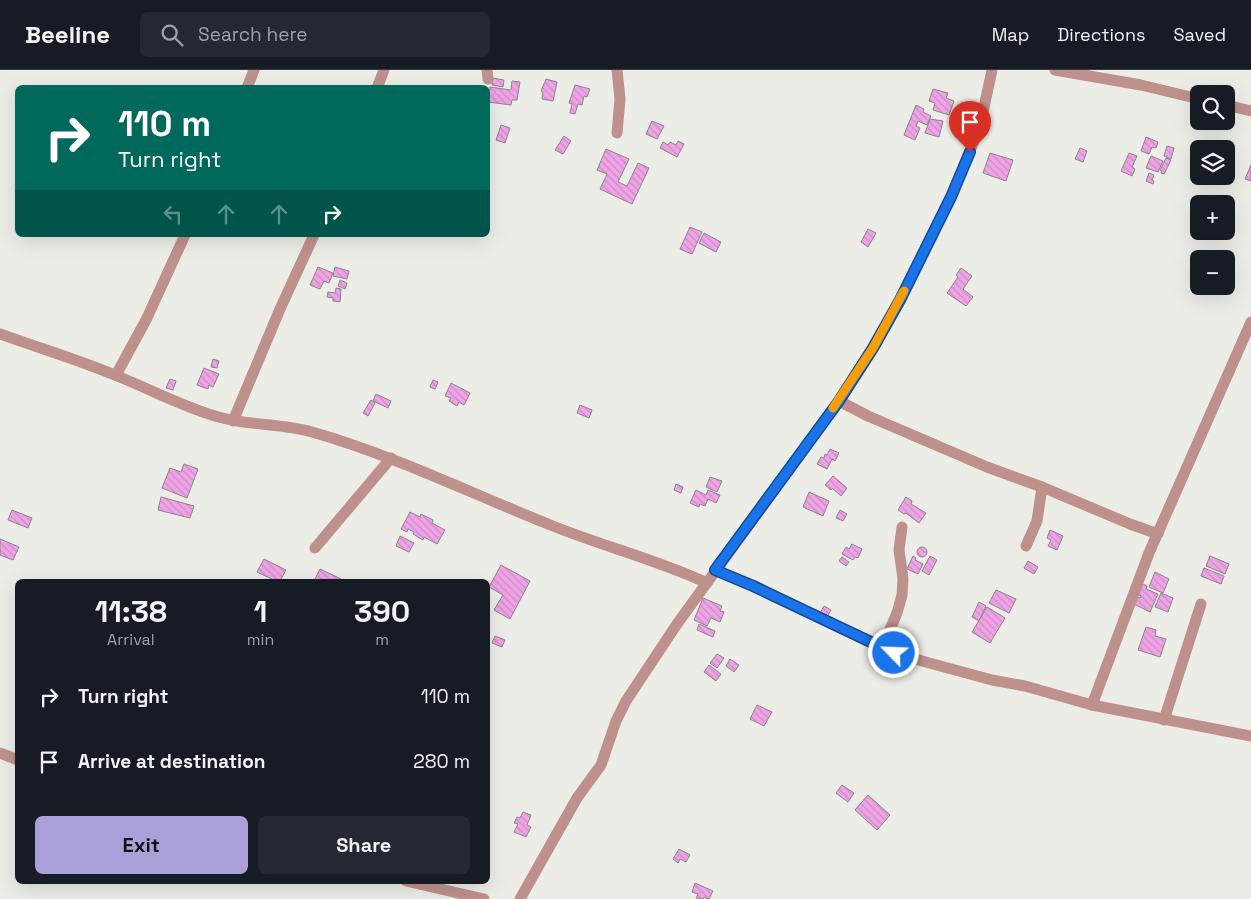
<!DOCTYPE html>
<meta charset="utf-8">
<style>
:root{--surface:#171b24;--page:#242831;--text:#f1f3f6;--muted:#9ea1a6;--line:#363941;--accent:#aca0d8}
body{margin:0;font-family:"Space Grotesk",sans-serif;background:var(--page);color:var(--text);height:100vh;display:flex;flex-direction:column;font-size:19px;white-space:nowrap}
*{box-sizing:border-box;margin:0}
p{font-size:16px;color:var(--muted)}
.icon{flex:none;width:28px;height:28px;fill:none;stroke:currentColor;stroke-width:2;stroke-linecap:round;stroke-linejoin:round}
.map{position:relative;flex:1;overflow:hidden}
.sheet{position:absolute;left:15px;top:509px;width:475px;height:305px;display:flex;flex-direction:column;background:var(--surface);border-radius:8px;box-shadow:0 5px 20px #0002}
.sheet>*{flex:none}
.guide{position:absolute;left:15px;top:15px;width:475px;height:152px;border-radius:8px;box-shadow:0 5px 20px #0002;background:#00695c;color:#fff;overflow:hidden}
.fabs{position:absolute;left:1190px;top:15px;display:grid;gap:10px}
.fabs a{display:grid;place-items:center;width:45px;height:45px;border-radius:8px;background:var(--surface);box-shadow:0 5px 20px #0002;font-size:25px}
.pin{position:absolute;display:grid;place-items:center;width:42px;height:42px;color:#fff;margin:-51px -21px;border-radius:50% 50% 50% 0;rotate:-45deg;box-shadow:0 0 5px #0007}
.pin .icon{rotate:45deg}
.me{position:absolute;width:55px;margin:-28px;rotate:294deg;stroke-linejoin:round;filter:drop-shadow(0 0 4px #0008)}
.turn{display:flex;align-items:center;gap:18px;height:105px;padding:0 20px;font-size:22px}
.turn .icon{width:65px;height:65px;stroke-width:2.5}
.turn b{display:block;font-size:35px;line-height:42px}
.lanes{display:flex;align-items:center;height:48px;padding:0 20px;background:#0003;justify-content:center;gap:25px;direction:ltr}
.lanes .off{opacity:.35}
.eta{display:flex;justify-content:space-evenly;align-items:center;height:85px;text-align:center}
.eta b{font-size:30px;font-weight:700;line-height:35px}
.button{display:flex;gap:10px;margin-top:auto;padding:10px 20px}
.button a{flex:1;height:58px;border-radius:8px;background:var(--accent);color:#111;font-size:20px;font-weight:700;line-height:58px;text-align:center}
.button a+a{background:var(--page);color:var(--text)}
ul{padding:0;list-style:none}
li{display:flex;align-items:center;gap:15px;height:65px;padding:0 20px}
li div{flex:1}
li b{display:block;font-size:19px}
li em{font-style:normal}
header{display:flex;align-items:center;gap:30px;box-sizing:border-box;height:70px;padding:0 25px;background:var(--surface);border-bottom:1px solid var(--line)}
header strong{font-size:24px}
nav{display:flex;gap:28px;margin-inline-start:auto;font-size:18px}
.search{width:350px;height:45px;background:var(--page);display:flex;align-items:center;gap:12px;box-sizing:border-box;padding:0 18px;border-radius:8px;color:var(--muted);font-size:19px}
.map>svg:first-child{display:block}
.building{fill:url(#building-back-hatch);stroke:#8a8689}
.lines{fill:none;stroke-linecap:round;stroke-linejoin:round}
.minor{stroke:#bf918c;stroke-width:11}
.route-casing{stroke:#114b97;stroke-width:12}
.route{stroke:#1a73e8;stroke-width:9}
.slow{stroke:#f59e0b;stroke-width:9}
</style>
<header>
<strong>Beeline</strong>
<div class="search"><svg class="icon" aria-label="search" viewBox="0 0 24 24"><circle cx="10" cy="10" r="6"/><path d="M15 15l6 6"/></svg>Search here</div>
<nav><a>Map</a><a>Directions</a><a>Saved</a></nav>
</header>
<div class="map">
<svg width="1251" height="829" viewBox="0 0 1251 829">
<defs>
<pattern id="building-back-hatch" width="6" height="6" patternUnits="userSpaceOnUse" patternTransform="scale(1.25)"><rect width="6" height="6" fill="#efa3e6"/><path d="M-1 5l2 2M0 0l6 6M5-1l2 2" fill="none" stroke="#cd8cc5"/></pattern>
</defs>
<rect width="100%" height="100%" fill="#edede8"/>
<g class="building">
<path d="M493,8L504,10L503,17L492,15Z"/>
<path d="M546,9L557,12L553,31L542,29L543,22L541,21Z"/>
<path d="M512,11L520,12L517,30H512L511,35L488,32L490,17L511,20Z"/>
<path d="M575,15L590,19L587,27L584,26L582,35L578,34L575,44L570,43L572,34L569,33Z"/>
<path d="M933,19L948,23L946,28L954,31L949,45L933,40L935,33L929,31Z"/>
<path d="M916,35L924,39L923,42L931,46L927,55L918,51L916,56L920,58L915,70L904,65Z"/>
<path d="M930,49L943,51L939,67L925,63Z"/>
<path d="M652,51L664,56L657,69L646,64Z"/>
<path d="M501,55L510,58L505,73L496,70Z"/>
<path d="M564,66L571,71L563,84L555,80Z"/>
<path d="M1146,67L1158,72L1156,78L1152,77L1149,84L1141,81Z"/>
<path d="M678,71L684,74L677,87L660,78L663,72L668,75L670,72L676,75Z"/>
<path d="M1167,76L1174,78L1171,89L1164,86Z"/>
<path d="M1080,78L1087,81L1083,92L1075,89Z"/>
<path d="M606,79L629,89L618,112L627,116L638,93L649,98L632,134L600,119L607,104L597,100Z"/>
<path d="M990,83L1013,90L1006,111L983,103Z"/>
<path d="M1129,83L1137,86L1132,97L1135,99L1132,106L1121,101Z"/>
<path d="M1151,86L1163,91L1158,102L1146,98Z"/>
<path d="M1166,88L1171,90L1164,104L1161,103L1162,101L1160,100Z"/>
<path d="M1251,95V111L1245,109Z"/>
<path d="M1149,103L1154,105L1152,110L1154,111L1153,114L1146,111Z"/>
<path d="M690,157L702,162L692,184L680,179Z"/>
<path d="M868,159L876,163L868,177L861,172Z"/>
<path d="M704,163L721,172L716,182L699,173Z"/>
<path d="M318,197L333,203L329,213L324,211L320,219L310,215Z"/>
<path d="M335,197L349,201L347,209L333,206Z"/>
<path d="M961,198L972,206L963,219L973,227L966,236L947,223L958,207L956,205Z"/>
<path d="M340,210L347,213L345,219L338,216Z"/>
<path d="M336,218L341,219L340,232L333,231V228L327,227L328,222L335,223Z"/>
<path d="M213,289L219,291L217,298L211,297Z"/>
<path d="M204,298L219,304L213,317L209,315L208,319L197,315Z"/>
<path d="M170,309L176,311L173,320L166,318Z"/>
<path d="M433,310L438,312L435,319L430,317Z"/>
<path d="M451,313L470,323L464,335L459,332L457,336L449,331L451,328L445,326Z"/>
<path d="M376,324L391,331L388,338L373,331Z"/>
<path d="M371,330L375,333L368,346L363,343Z"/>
<path d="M580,335L592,340L589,348L577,343Z"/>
<path d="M830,379L839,383L835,391L832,389L827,399L817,394L821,387L824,388L825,384L827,385Z"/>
<path d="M184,394L198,399L187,428L162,418L170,398L181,402Z"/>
<path d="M833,406L847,418L841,426L832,418L831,420L825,415Z"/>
<path d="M710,407L722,411L717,422L706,417Z"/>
<path d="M676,414L683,417L681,423L674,420Z"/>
<path d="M696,420L706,425L708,420L720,425L716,433L708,429L705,436L700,434L699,437L690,433Z"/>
<path d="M809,422L829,431L823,446L803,437Z"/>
<path d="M161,427L194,436L190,448L158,440Z"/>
<path d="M906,427L912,431L911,434L926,443L919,453L906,443L904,444L898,440Z"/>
<path d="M12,440L32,448L28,458L8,450Z"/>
<path d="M840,440L847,444L843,451L836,448Z"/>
<path d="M410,442L420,447L421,444L433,450L432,453L445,460L437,474L424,467L423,470L413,464L414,462L408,459L407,462L401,459Z"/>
<path d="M1050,460L1063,466L1057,480L1048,476L1051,470L1047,468Z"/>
<path d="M400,466L414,473L409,482L396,476Z"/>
<path d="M0,469L19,477L13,490L0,485Z"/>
<path d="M852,474L862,479L858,488L855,487L853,490L842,484L846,477L849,479Z"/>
<circle cx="922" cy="482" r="5"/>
<path d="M913,486L916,488L915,490L923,494L918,504L907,499Z"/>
<path d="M930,486L937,490L929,505L922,501Z"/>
<path d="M1210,486L1229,494L1225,504L1206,496Z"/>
<path d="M842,487L849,492L846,496L839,491Z"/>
<path d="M264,489L286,500L280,511H276L257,502Z"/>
<path d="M1028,491L1038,497L1034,504L1024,498Z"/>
<path d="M501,495L530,511L510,549L494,540L503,525L489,517Z"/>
<path d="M1204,498L1224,506L1221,514L1201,506Z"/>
<path d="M320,499L341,509L340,511H314Z"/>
<path d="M1155,502L1169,509L1163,523L1149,517Z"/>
<path d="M1141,513L1147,516L1146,519L1158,524L1150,542L1132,533L1135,526L1140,528L1141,526L1137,524Z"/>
<path d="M996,520L1016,529L1009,543L989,533Z"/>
<path d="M1161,523L1173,528L1168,542L1155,537Z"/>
<path d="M703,528L722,536L720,541L724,542L720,552L711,548L707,556L694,550Z"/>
<path d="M979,532L986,536L979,551L972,547Z"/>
<path d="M824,536L831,540L827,547L820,543Z"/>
<path d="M987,537L1005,548L990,573L972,562Z"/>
<path d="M699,554L715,561L713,567L697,560Z"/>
<path d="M1146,557L1156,560L1155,566L1166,569L1160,587L1138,580Z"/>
<path d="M495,566L505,570L502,577L492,573Z"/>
<path d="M717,584L724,588L717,598L710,593Z"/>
<path d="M730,589L739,595L734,602L726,596Z"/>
<path d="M709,595L721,604L716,611L704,602Z"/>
<path d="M757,635L772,642L764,656L750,649Z"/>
<path d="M842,715L854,723L848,732L836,723Z"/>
<path d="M868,725L890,745L877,760L855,740Z"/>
<path d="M523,742L531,745L527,755L531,757L526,767L514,762L518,754L514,753L517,747L520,748Z"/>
<path d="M679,779L690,785L686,792L680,789L678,793L673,789Z"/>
<path d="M695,813L713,821L709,829L704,827L703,829L696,828L698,824L692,822Z"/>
</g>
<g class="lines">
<g class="minor">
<path d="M487,0L488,9"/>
<path d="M1055,0L1141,15L1199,29"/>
<path d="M247,18L254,0"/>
<path d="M377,18L384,0"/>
<path d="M1226,35L1251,41"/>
<path d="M617,63L620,29L617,0"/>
<path d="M0,264C39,278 79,290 117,306C150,319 181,336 215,346C247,356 280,353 312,362C393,385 470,423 548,454C601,476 656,489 707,513"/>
<path d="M116,305L146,250L185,165"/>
<path d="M839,331L868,346L987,397L1042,417L1130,454L1158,464"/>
<path d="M233,351L280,239L314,165"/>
<path d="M1026,476L1037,451L1042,417"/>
<path d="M315,478L391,388"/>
<path d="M715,500L753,515L882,578L922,591L992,610L1025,616L1092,635L1251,666"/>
<path d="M882,578L897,543L902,525L903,509L899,480L902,457"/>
<path d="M1092,635L1149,483L1251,252"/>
<path d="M1164,650L1201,534"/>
<path d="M0,683L18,690"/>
<path d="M406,811L484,829"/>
<path d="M520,829L577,728L601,695L616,651L626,631L677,554L839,331L873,278L900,230L951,127L980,56L992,0"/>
</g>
</g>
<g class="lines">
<defs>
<path id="route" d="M894,583L753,516L715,500L839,331L873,278L900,230L951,127L970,82"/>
</defs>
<use href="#route" class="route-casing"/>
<use href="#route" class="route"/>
<path class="slow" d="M833,338L873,278L904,221"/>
</g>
</svg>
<div class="fabs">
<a><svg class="icon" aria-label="search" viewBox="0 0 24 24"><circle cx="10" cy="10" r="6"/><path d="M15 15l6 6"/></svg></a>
<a><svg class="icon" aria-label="layers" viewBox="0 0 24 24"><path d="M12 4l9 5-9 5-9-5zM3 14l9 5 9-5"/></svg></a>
<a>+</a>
<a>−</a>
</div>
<div class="pin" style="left:970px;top:82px;background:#d93025"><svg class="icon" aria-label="arrive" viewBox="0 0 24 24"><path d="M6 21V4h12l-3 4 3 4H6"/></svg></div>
<svg class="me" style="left:894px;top:583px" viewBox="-20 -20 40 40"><circle r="17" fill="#1a73e8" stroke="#fff" stroke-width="3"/><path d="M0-11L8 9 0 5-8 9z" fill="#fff"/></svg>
<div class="guide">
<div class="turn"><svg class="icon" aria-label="right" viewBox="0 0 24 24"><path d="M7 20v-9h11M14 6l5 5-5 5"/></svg><div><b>110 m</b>Turn right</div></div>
<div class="lanes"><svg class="icon off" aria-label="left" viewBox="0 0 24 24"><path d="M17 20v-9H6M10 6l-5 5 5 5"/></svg><svg class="icon off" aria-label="ahead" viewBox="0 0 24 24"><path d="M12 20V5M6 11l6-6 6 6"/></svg><svg class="icon off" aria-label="ahead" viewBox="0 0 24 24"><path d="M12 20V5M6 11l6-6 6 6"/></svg><svg class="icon" aria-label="right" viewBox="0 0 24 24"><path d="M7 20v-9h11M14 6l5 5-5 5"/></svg></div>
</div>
<section class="sheet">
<div class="eta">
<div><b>11:38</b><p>Arrival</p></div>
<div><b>1</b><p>min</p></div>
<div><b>390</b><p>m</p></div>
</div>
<ul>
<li><svg class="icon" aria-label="right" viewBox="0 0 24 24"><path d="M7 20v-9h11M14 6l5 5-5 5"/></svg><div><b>Turn right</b></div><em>110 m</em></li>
<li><svg class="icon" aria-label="arrive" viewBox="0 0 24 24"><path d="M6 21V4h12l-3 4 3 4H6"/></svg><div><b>Arrive at destination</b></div><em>280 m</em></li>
</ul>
<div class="button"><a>Exit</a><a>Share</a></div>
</section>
</div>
